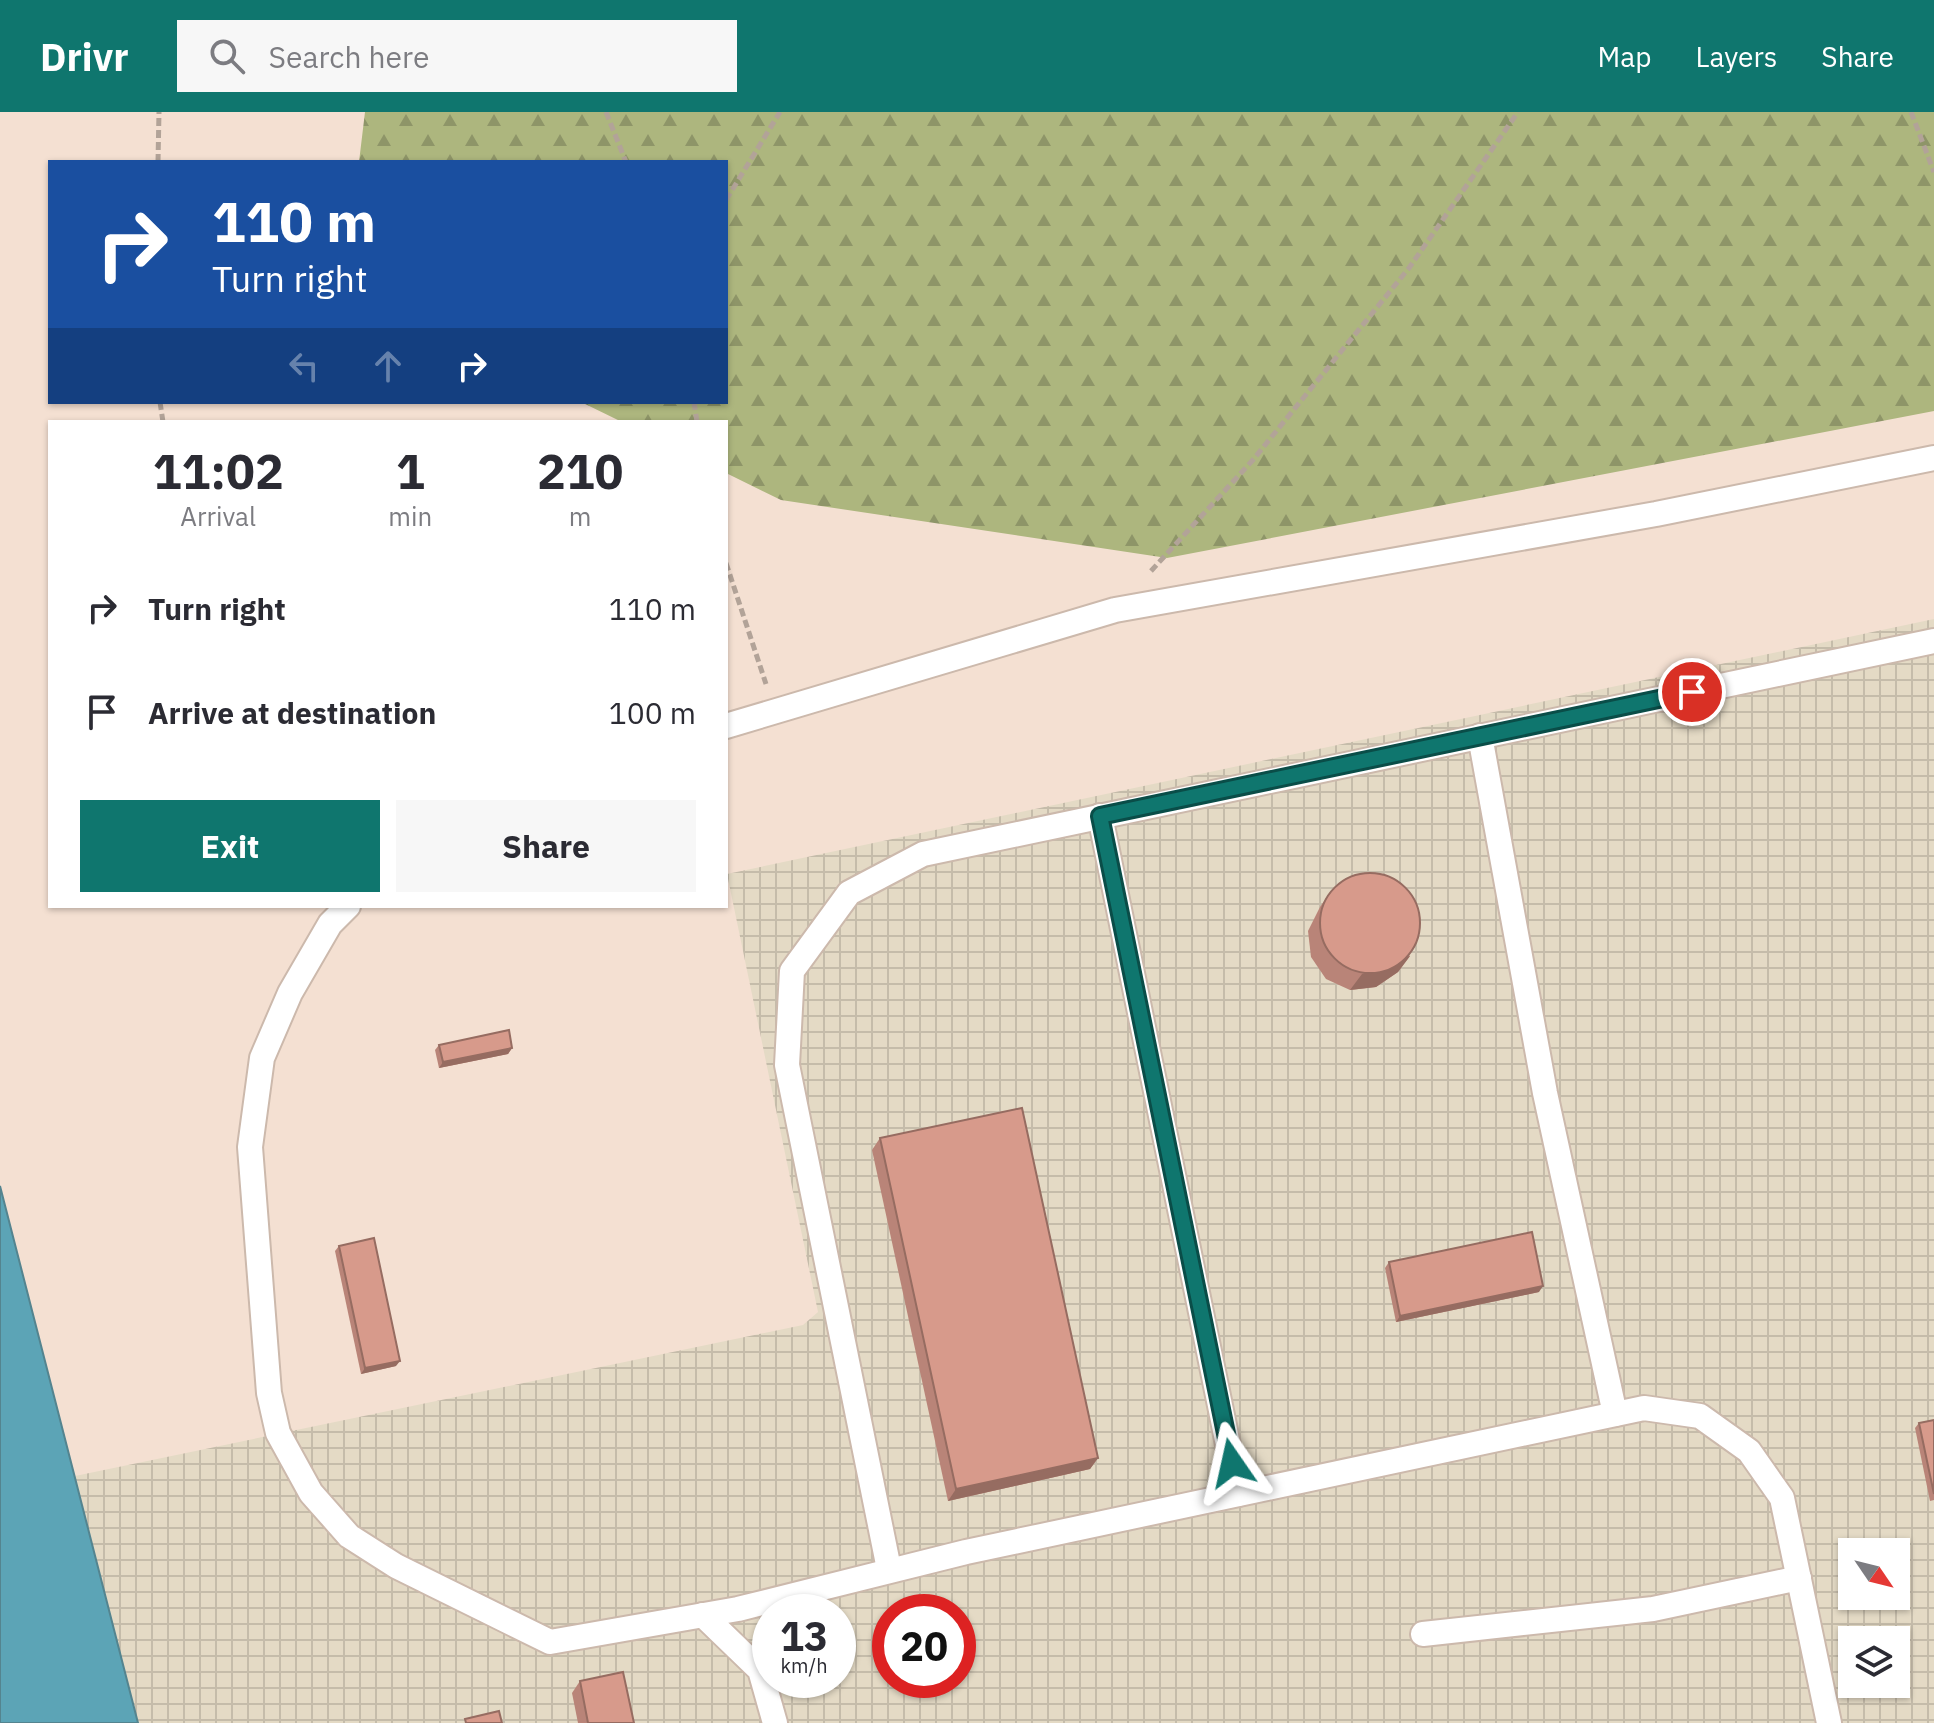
<!DOCTYPE html>
<style>
:root{--surface:#fff;--page:#f7f7f7;--text:#2b2b33;--muted:#7c7c81;--accent:#0f766e}
body{margin:0;font-family:"IBM Plex Sans",sans-serif;background:var(--page);color:var(--text);height:100vh;display:flex;flex-direction:column;font-size:30px;white-space:nowrap}
*{box-sizing:border-box;margin:0}
p{font-size:26px;color:var(--muted)}
.icon{flex:none;width:44px;height:44px;fill:none;stroke:currentColor;stroke-width:2;stroke-linecap:round;stroke-linejoin:round}
.map{position:relative;flex:1;overflow:hidden}
.details{position:absolute;left:48px;top:308px;width:680px;height:488px;display:flex;flex-direction:column;background:var(--surface);border-radius:0px;box-shadow:0 2px 6px #0004}
.details>*{flex:none}
.hud{position:absolute;left:48px;top:48px;width:680px;height:244px;border-radius:0px;box-shadow:0 2px 6px #0004;background:#1a4fa0;color:#fff;overflow:hidden}
.needle{width:52px;rotate:125deg}
.buttons{position:absolute;left:1838px;top:1426px;display:grid;gap:16px}
.buttons a{display:grid;place-items:center;width:72px;height:72px;border-radius:0px;background:var(--surface);box-shadow:0 2px 6px #0004;font-size:40px}
.speed{position:absolute;left:752px;top:1482px;display:flex;gap:16px;font-size:40px;font-weight:700;text-align:center}
.speed>*{display:grid;place-content:center;width:104px;height:104px;border-radius:50%;background:var(--surface);box-shadow:0 2px 6px #0004;line-height:1}
.speed small{font-size:20px;font-weight:400}
.speed .limit{border:12px solid #d22;background:#fff;color:#111}
.pin{position:absolute;display:grid;place-items:center;width:68px;height:68px;color:#fff;margin:-34px;border:4px solid #fff;border-radius:50%;box-shadow:0 2px 8px #0007}
.me{position:absolute;width:88px;margin:-44px;rotate:349deg;stroke-linejoin:round;filter:drop-shadow(0 0 6px #0008)}
.turn{display:flex;align-items:center;gap:28px;height:168px;padding:0 32px;font-size:36px}
.turn .icon{width:104px;height:104px;stroke-width:2.5}
.turn b{display:block;font-size:56px;line-height:68px}
.lanes{display:flex;align-items:center;height:76px;padding:0 32px;background:#0003;justify-content:center;gap:40px;direction:ltr}
.lanes .off{opacity:.35}
.eta{display:flex;justify-content:space-evenly;align-items:center;height:136px;text-align:center}
.eta b{font-size:48px;font-weight:800;line-height:56px}
.button{display:flex;gap:16px;margin-top:auto;padding:16px 32px}
.button a{flex:1;height:92px;border-radius:0px;background:var(--accent);color:#fff;font-size:32px;font-weight:800;line-height:92px;text-align:center}
.button a+a{background:var(--page);color:var(--text)}
ul{padding:0;list-style:none}
li{display:flex;align-items:center;gap:24px;height:104px;padding:0 32px}
li div{flex:1}
li b{display:block;font-size:30px}
li em{font-style:normal}
header{display:flex;align-items:center;gap:48px;box-sizing:border-box;height:112px;padding:0 40px;background:var(--accent);color:#fff}
header strong{font-size:38px}
nav{display:flex;gap:44px;margin-inline-start:auto;font-size:28px}
.search{width:560px;height:72px;background:var(--page);display:flex;align-items:center;gap:20px;box-sizing:border-box;padding:0 28px;border-radius:0px;color:var(--muted);font-size:30px}
.map>svg:first-child{display:block}
.industrial{fill:url(#industrial-grid);fill-rule:evenodd}
.forest{fill:url(#forest-firs)}
.water{fill:#5ca4b6;stroke:#54848f;stroke-width:2}
.lines{fill:none;stroke-linecap:round;stroke-linejoin:round}
.lane-casing{stroke:#ccb9ac;stroke-width:28}
.path{stroke:#b2a398;stroke-width:5;stroke-dasharray:8 4;stroke-linecap:butt}
.lane{stroke:#fff;stroke-width:24}
.wall{fill:#b98478}
.shaded-wall{fill:#966c61}
.building{fill:#d79a8b;stroke:#966c61;stroke-width:2}
.route-casing{stroke:#0a4d48;stroke-width:20}
.route{stroke:#0f766e;stroke-width:14}
</style>
<header>
<strong>Drivr</strong>
<div class="search"><svg class="icon" aria-label="search" viewBox="0 0 24 24"><circle cx="10" cy="10" r="6"/><path d="M15 15l6 6"/></svg>Search here</div>
<nav><a>Map</a><a>Layers</a><a>Share</a></nav>
</header>
<div class="map">
<svg width="1934" height="1611" viewBox="0 0 1934 1611">
<defs>
<pattern id="industrial-grid" width="8" height="8" patternUnits="userSpaceOnUse" patternTransform="scale(2)"><rect width="8" height="8" fill="#e4dac5"/><path d="M0 4h8M4 0v8" fill="none" stroke="#c5bcaa"/></pattern>
<pattern id="forest-firs" width="22" height="20" patternUnits="userSpaceOnUse" patternTransform="scale(2)"><rect width="22" height="20" fill="#adb67e"/><path d="M5 1l3.5 6h-7zM16 11l3.5 6h-7z" fill="#8e9568"/></pattern>
</defs>
<rect width="100%" height="100%" fill="#f4e0d2"/>
<path class="industrial" d="M1934,507V1611H138L75,1364L803,1213L818,1200L727,762ZM1852,1440H1896V1484H1852ZM770,1500H838V1568H770ZM890,1500H958V1568H890ZM1852,1528H1896V1572H1852Z"/>
<path class="forest" d="M365,0H1934V299L1167,446L781,388L726,361V310H622L581,290H726V50H359Z"/>
<path class="water" d="M0,1074L138,1611H0Z"/>
<g class="lines">
<defs>
<g id="lane">
<path d="M726,614L1115,498L1656,402L1934,346"/>
<path d="M1480,624L1545,981L1615,1302"/>
<path d="M1100,704L1238,1382"/>
<path d="M348,794L330,812L290,881L262,946L250,1035L269,1281L278,1321L311,1381L349,1424L396,1454L550,1530L738,1497L966,1440L1644,1296L1700,1304L1749,1339L1782,1386L1829,1611"/>
<path d="M889,1457L787,953L792,859L849,781L923,742L1934,529"/>
<path d="M703,1503L760,1558L775,1611"/>
<path d="M1423,1522L1653,1497L1799,1466"/>
</g>
</defs>
<use href="#lane" class="lane-casing"/>
<g class="path">
<path d="M606,0L626,50"/>
<path d="M1911,0L1934,60"/>
<path d="M158,50L159,0"/>
<path d="M726,88L780,0"/>
<path d="M160,290L163,310"/>
<path d="M694,290L697,310"/>
<path d="M726,451L766,572"/>
<path d="M1151,459L1252,349L1409,156L1518,0"/>
</g>
<use href="#lane" class="lane"/>
</g>
<g class="wall">
<path d="M1331,779L1410,844L1398,860L1376,875L1350,878L1326,867L1311,845L1308,819L1320,795Z"/>
<path d="M439,933L512,936L508,942L439,956L435,938Z"/>
<path d="M880,1026L1098,1346L1090,1357L948,1389L872,1038Z"/>
<path d="M339,1134L396,1254L361,1262L335,1139Z"/>
<path d="M1389,1150L1539,1180L1396,1210L1385,1156Z"/>
<path d="M1934,1308V1388L1930,1389L1915,1316L1919,1311Z"/>
<path d="M580,1569L634,1611H578L572,1581Z"/>
</g>
<g class="shaded-wall">
<path d="M1410,844L1398,860L1376,875L1350,878L1362,862Z"/>
<path d="M512,936L508,942L439,956L443,950Z"/>
<path d="M1543,1174L1539,1180L1396,1210L1400,1204Z"/>
<path d="M400,1249L396,1254L361,1262L365,1256Z"/>
<path d="M1098,1346L1090,1357L948,1389L956,1377Z"/>
</g>
<g class="building">
<circle cx="1370" cy="811" r="50"/>
<path d="M509,918L512,936L443,950L439,933Z"/>
<path d="M1022,996L1098,1346L956,1377L880,1026Z"/>
<path d="M1532,1120L1543,1174L1400,1204L1389,1150Z"/>
<path d="M374,1126L400,1249L365,1256L339,1134Z"/>
<path d="M1934,1308V1382L1919,1311Z"/>
<path d="M623,1560L634,1611H588L580,1569Z"/>
<path d="M499,1599L502,1611H466L465,1607Z"/>
</g>
<g class="lines">
<defs>
<path id="route" d="M1232,1351L1100,704L1692,580"/>
</defs>
<use href="#route" class="route-casing"/>
<use href="#route" class="route"/>
</g>
</svg>
<div class="buttons">
<a><svg class="needle" viewBox="-14 -14 28 28"><path d="M0-13l5 13h-10z" fill="#e53935"/><path d="M0 13l5-13h-10z" fill="#7c7c81"/></svg></a>
<a><svg class="icon" aria-label="layers" viewBox="0 0 24 24"><path d="M12 4l9 5-9 5-9-5zM3 14l9 5 9-5"/></svg></a>
</div>
<div class="speed"><div>13<small>km/h</small></div><div class="limit">20</div></div>
<div class="pin" style="left:1692px;top:580px;background:#d93025"><svg class="icon" aria-label="arrive" viewBox="0 0 24 24"><path d="M6 21V4h12l-3 4 3 4H6"/></svg></div>
<svg class="me" style="left:1232px;top:1351px" viewBox="-20 -20 40 40"><path d="M0-17L14 15 0 8-14 15z" fill="#0f766e" stroke="#fff" stroke-width="4"/></svg>
<div class="hud">
<div class="turn"><svg class="icon" aria-label="right" viewBox="0 0 24 24"><path d="M7 20v-9h11M14 6l5 5-5 5"/></svg><div><b>110 m</b>Turn right</div></div>
<div class="lanes"><svg class="icon off" aria-label="left" viewBox="0 0 24 24"><path d="M17 20v-9H6M10 6l-5 5 5 5"/></svg><svg class="icon off" aria-label="ahead" viewBox="0 0 24 24"><path d="M12 20V5M6 11l6-6 6 6"/></svg><svg class="icon" aria-label="right" viewBox="0 0 24 24"><path d="M7 20v-9h11M14 6l5 5-5 5"/></svg></div>
</div>
<section class="details">
<div class="eta">
<div><b>11:02</b><p>Arrival</p></div>
<div><b>1</b><p>min</p></div>
<div><b>210</b><p>m</p></div>
</div>
<ul>
<li><svg class="icon" aria-label="right" viewBox="0 0 24 24"><path d="M7 20v-9h11M14 6l5 5-5 5"/></svg><div><b>Turn right</b></div><em>110 m</em></li>
<li><svg class="icon" aria-label="arrive" viewBox="0 0 24 24"><path d="M6 21V4h12l-3 4 3 4H6"/></svg><div><b>Arrive at destination</b></div><em>100 m</em></li>
</ul>
<div class="button"><a>Exit</a><a>Share</a></div>
</section>
</div>
